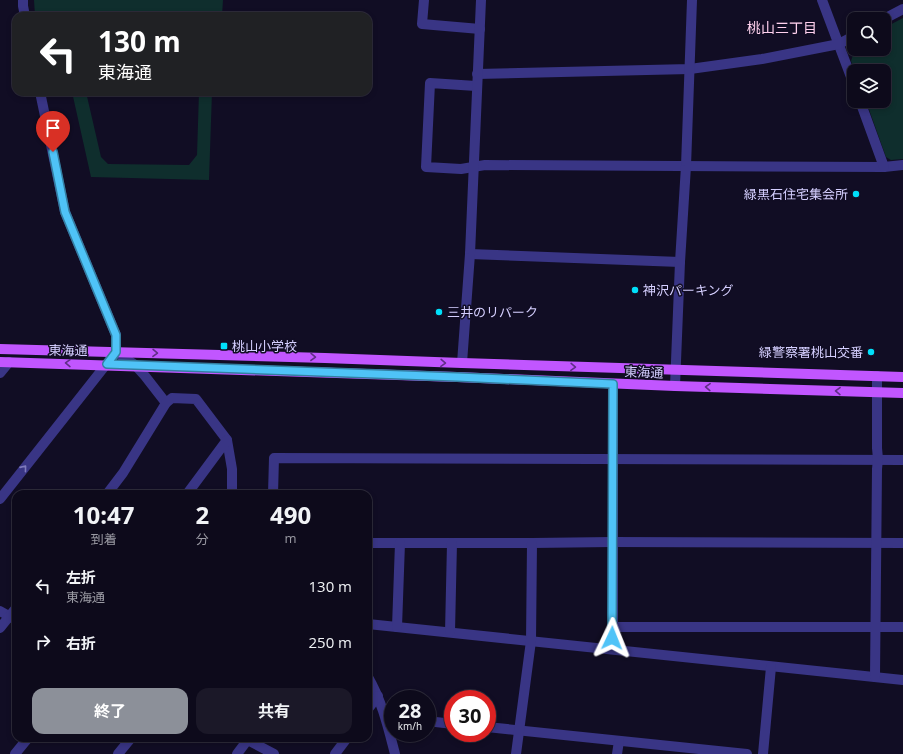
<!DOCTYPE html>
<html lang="ja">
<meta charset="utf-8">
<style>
:root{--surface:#0d0a1b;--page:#1b1828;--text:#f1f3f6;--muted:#9a9aa3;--line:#2d2b3a;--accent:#8c9099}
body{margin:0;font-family:"Open Sans","Noto Sans JP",sans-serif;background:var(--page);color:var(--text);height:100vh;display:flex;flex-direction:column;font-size:15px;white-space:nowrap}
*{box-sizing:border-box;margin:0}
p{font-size:13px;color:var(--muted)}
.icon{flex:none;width:22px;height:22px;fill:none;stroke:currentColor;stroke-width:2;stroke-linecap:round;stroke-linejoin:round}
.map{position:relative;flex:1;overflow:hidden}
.sheet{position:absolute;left:12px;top:490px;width:360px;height:252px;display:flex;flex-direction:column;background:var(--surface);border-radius:12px;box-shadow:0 2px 6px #0003,0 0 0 1px var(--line)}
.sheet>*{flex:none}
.top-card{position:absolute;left:12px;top:12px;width:360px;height:84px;border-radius:12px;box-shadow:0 2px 6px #0003,0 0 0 1px var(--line);background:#202124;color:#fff;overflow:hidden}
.controls{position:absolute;left:847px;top:12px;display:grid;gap:8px}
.controls a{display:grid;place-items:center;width:44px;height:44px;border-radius:8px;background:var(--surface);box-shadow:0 2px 6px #0003,0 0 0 1px var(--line);font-size:20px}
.speed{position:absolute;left:384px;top:690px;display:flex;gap:8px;font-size:20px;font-weight:700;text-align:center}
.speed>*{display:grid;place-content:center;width:52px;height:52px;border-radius:50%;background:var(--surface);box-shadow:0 2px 6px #0003,0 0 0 1px var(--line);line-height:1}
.speed small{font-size:10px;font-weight:400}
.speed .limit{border:6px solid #d22;background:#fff;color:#111}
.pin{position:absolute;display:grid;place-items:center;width:34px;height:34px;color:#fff;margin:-41px -17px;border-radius:50% 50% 50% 0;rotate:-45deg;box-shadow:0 0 4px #0007}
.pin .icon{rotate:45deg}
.me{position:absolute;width:44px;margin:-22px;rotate:2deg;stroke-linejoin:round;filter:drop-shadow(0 0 3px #0008)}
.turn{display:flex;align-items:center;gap:14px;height:84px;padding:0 20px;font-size:18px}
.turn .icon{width:52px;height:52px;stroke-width:2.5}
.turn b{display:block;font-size:28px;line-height:34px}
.eta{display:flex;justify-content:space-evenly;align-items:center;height:68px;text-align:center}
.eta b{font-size:24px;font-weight:700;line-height:28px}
.button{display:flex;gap:8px;margin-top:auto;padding:8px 20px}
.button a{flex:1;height:46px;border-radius:12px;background:var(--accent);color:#fff;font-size:16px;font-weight:700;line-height:46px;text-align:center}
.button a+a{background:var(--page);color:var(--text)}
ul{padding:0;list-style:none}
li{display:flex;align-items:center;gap:12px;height:56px;padding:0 20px}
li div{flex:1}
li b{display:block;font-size:15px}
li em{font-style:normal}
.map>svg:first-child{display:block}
.green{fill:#0f2e2d}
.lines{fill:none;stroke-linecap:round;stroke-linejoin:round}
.minor{stroke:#393585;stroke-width:10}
.major{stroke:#c156ff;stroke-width:10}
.oneway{stroke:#602e87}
.oneway2{stroke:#7f7abc}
.route-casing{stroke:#337fa1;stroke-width:10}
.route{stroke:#4fc3f7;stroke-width:7}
.poi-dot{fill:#00dffa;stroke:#110d24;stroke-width:1.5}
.labels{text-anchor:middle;stroke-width:3;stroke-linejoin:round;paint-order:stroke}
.poi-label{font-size:13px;fill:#d5cfff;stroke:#110d24;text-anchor:start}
.street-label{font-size:13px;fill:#d5cfff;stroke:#110d24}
.neighbourhood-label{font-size:14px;fill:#ffd1ee;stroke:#110d24}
</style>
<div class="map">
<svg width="903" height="754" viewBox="0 0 903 754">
<rect width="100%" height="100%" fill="#110d24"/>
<g class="green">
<path d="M34,0H223L222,16H35Z"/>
<path d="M903,18V159L891,160L886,157L866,101H884V71H855L851,61L855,49H884V28Z"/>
<path d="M72,92H86L101,157L108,164L189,165L197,155L199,92H212L209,180L91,177Z"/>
</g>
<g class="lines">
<g class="minor">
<path d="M23,0V6L25,16"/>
<path d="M424,0L422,24L480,29"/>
<path d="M822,0L854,85"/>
<path d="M884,19L903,9"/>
<path d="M477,74L690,69L762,59L839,44L854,36"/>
<path d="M476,86L430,83L426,167L461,169L485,165L884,167L903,165"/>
<path d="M860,101L884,167"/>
<path d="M470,254L680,262"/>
<path d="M116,352L135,365L145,376L166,403"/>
<path d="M462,363L470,254L481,0"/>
<path d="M0,373L9,362"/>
<path d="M675,386L680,262L686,166L692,0"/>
<path d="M107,494L123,473L166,403L172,398L196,399L227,440L232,469V494"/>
<path d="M187,494L227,440"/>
<path d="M273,494L274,458L903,460"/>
<path d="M0,499L116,352V335L65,212L40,92"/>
<path d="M368,543H532L612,542L903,543"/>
<path d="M0,611L16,620"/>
<path d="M368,624L903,680"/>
<path d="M397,627L400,543"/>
<path d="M613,627H903"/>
<path d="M0,628L16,608"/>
<path d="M450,632L452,543"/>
<path d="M612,649L613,627V384"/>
<path d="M368,677C382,701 388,727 395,754"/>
<path d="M875,677L877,469L878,459L877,448V376"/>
<path d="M368,709L378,696"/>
<path d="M427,721L453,724"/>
<path d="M487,727L747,754"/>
<path d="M244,738L274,754"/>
<path d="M15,754L28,738"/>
<path d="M118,754L131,738"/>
<path d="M237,754L249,738"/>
<path d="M335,754L347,738"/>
<path d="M516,754L531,641L532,543"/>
<path d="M617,754L619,741"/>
<path d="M763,754L771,667"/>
</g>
<g class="major">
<path d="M0,349L325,358L462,363L903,377"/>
<path d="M0,362L457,377L675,386L903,393"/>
</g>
</g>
<defs><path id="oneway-chevron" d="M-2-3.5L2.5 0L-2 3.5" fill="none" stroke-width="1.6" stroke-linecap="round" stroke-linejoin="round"/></defs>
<g class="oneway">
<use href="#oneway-chevron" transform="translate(155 353) rotate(1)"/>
<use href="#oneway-chevron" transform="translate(313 357) rotate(1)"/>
<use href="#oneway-chevron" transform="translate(68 363) rotate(-179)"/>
<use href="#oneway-chevron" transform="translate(443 363) rotate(2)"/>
<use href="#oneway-chevron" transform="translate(573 367) rotate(2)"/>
<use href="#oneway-chevron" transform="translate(708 387) rotate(-178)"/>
<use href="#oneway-chevron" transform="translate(838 391) rotate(-179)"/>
</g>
<use class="oneway2" href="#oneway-chevron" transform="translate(24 468) rotate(-51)"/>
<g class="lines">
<defs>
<path id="route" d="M53,152L65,212L116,335V352L107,364L457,377L613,384L612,638"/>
</defs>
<use href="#route" class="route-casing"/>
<use href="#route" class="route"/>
</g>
<g class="poi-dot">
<circle cx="856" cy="194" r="4"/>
<circle cx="635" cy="290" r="4"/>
<circle cx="439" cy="312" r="4"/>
<rect x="220" y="342" width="8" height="8" rx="2"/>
<circle cx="871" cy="352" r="4"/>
</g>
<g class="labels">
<g class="poi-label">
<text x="848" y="199" text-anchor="end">緑黒石住宅集会所</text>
<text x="643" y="295">神沢パーキング</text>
<text x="447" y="317">三井のリパーク</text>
<text x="232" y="351">桃山小学校</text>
<text x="863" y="357" text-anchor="end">緑警察署桃山交番</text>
</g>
<g class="street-label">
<text transform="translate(68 350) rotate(1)" y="5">東海通</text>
<text transform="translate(644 372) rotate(2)" y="5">東海通</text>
</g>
<g class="neighbourhood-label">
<text x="782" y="33">桃山三丁目</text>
</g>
</g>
</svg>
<div class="controls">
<a><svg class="icon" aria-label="search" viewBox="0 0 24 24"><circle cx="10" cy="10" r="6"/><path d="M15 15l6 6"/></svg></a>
<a><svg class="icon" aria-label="layers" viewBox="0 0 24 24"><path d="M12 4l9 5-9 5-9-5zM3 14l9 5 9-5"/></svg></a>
</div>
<div class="speed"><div>28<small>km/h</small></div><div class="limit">30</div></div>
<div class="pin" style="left:53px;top:152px;background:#d93025"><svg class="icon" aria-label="arrive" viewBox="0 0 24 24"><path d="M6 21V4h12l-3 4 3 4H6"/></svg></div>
<svg class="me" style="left:612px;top:638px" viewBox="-20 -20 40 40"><path d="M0-17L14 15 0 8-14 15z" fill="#4fc3f7" stroke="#fff" stroke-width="4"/></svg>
<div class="top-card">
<div class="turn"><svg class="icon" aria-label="left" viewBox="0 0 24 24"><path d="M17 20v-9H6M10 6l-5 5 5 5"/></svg><div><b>130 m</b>東海通</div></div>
</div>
<section class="sheet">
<div class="eta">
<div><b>10:47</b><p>到着</p></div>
<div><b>2</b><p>分</p></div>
<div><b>490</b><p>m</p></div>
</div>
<ul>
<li><svg class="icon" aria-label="left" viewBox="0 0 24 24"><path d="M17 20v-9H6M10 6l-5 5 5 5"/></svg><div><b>左折</b><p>東海通</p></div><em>130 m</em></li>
<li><svg class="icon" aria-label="right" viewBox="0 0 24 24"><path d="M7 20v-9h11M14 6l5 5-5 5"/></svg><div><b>右折</b></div><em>250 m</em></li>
</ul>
<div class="button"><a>終了</a><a>共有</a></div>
</section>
</div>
